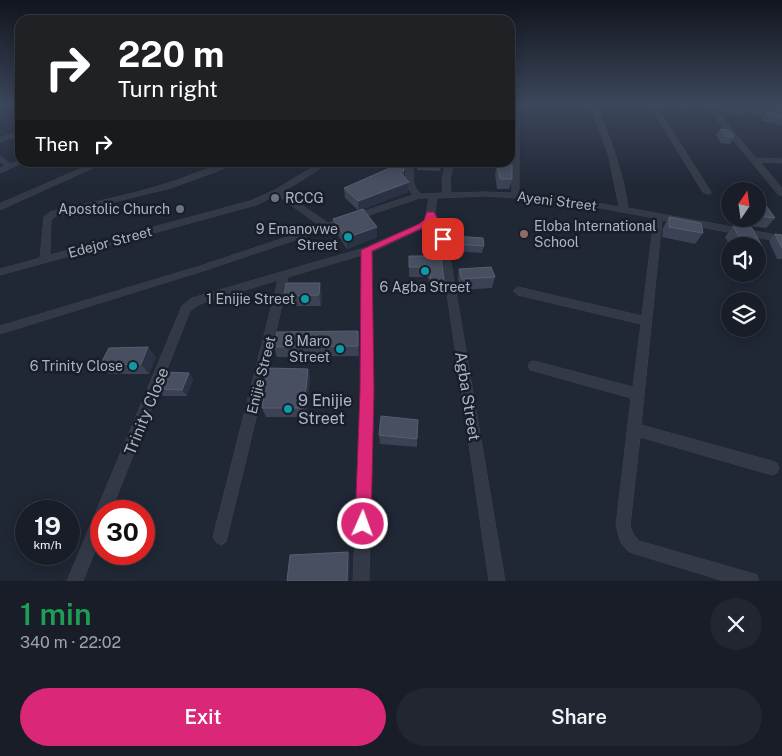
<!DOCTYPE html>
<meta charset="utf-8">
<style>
:root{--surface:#181d28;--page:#212630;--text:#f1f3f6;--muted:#9fa2a8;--line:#363b45;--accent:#db2777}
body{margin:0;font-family:"Public Sans",sans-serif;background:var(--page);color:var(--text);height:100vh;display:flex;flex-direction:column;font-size:19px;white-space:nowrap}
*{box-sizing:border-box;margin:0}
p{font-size:16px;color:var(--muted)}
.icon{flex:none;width:28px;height:28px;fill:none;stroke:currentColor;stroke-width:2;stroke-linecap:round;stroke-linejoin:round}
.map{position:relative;height:581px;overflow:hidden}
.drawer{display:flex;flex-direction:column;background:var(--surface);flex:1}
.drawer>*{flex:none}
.guide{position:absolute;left:15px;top:15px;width:500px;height:152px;border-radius:15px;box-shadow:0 2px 12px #0003,0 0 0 1px var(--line);background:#202124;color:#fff;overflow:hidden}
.needle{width:32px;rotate:13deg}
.fabs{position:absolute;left:721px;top:182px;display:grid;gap:10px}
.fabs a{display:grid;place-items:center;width:45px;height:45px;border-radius:50%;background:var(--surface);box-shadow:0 2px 12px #0003,0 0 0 1px var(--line);font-size:25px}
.speed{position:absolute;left:15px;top:500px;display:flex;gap:10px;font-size:25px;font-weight:700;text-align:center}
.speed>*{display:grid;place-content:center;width:65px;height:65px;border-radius:50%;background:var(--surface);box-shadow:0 2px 12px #0003,0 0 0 1px var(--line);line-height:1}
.speed small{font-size:12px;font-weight:400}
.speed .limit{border:8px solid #d22;background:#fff;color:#111}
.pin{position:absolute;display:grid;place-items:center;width:42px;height:42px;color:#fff;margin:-21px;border-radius:10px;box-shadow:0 2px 8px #0006}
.me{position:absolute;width:55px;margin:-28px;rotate:2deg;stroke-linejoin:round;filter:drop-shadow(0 0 4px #0008)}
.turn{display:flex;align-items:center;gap:18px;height:105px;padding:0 20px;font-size:22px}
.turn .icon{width:65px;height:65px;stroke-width:2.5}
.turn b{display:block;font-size:35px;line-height:42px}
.then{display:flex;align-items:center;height:48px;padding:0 20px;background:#0003;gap:10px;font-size:19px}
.round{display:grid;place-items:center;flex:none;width:52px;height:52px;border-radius:26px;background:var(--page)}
.summary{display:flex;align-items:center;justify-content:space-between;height:85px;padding:0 20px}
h1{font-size:30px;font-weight:600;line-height:38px;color:#1e9e55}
.action{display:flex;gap:10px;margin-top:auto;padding:10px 20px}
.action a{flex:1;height:58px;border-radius:30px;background:var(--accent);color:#fff;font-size:20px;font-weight:600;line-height:58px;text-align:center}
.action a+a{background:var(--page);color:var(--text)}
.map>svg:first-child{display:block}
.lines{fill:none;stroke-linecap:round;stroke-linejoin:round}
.minor-casing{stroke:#3d424f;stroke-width:1}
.minor{fill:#333946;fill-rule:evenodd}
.wall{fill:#3b4254}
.shaded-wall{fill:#2b3243}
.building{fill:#474f60;stroke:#575e70}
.route{fill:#db2777;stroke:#8e194d}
.worship-dot{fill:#6b7280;stroke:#191e2a;stroke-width:2}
.education-dot{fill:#8d6e63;stroke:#191e2a;stroke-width:2}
.culture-dot{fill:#0f9aa8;stroke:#191e2a;stroke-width:2}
.labels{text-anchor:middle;stroke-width:5;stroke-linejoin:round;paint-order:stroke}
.poi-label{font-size:14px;fill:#adb3c3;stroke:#191e2a;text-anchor:end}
.street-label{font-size:14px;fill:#adb3c3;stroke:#191e2a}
.near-street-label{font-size:16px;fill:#adb3c3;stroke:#191e2a}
.near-poi-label{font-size:16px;fill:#adb3c3;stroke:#191e2a;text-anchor:start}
</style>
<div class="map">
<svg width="782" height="581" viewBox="0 0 782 581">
<rect width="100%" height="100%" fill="#202735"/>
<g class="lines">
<defs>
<g id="minor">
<path d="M513,105H519V194L563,197L619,207L609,157L590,105H596C611,139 623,172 628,208L782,236V242L662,220L641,425L772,461L777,463L779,468L777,473L772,475L640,437L630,526L633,534L639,541L751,573L757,575L759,581H724L629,552L621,543L616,526L631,398L534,371L530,370L528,366L530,362L534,361L633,387L641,324L518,295L513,291L518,287L642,316L654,218L563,201L485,196L437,198L435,213L447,239L505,581H489L439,239L432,224L372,252L373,391L369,581H353L361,391L362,255L288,277L267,373L226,542L221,545L216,542L213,537L278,280L200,304L190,311L111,511H101V536L83,581H67L182,306L192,298L364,248L419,224L425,221L429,198H420L206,270L0,334V326L200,266L320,226L277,195L256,205L0,275V269L40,258L44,217L50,212C88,203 127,196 165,184C187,178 217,162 238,162L215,172L171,188L56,216L51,220L50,255L250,201L275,190L321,162H330L283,192L328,223L413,195C404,185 405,175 406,162H414C413,174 411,186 421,194L443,193L442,180L446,162H454L450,180L451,193L485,192L511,193Z"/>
<path d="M650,105H656L711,192L710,194H707L703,192Z"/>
<path d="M705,105H711L756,158L782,159V163L760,162L782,188V195H779Z"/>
<path d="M719,105H731L782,116V120Z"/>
<path d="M20,131V135L0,142V138Z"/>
<path d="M0,156L11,164L20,160V162H24L0,173V168L5,166L0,162Z"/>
<path d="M96,162H106L0,210V204Z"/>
<path d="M177,162H186L180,166H177Z"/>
</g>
</defs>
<use href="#minor" class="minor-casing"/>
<use href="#minor" class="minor"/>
</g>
<g class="wall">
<path d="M677,105H692L691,107Z"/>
<path d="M722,105H744L746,109L742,116L720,110Z"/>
<path d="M760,105H782V125L762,121V117L766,111L761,109Z"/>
<path d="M720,129L734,137L730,144L721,143L716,135Z"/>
<path d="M398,162L404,171V177L409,182L408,192L360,210L377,227V237L347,249L335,230L333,219L359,211L345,198L344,188L398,164Z"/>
<path d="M417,162H441L440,171L417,170Z"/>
<path d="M497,164L512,179L509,189H497L495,174Z"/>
<path d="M729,195H730V219H758V199L775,218L766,228L733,224L722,206Z"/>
<path d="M669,217L703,233L695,244L662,237L663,228Z"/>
<path d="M733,226L762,246L758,252V246H730L725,237Z"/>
<path d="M775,234L782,235V259H777L769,241Z"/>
<path d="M454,236L484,246L482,253L453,251Z"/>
<path d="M409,256H441L444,281L442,290H430L428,277H409Z"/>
<path d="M459,269L495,277L492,288L461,290L458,279Z"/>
<path d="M322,293L321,306H287L284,296Z"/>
<path d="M359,341V356L277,357L274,347Z"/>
<path d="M156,357L149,374H109L100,365Z"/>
<path d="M308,369L310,378L306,417H266L262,408Z"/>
<path d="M189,373L193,379L187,396H163L158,389Z"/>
<path d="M379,435L417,439V447L380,444Z"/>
</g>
<g class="shaded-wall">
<path d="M409,182L408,192L359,211L358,201Z"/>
<path d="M377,227V237L347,249L346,238Z"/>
<path d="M320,283L322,293L321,306L319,295Z"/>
<path d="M358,331L359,341V356L358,346Z"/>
<path d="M148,347L156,357L149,374L141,364Z"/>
<path d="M308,369L310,378L306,417L304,408Z"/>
<path d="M189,373L193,379L187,396L182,390Z"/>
<path d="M348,552L350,557L349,581H347Z"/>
</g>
<g class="building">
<path d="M728,105H742L746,106V109Z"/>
<path d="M772,105H782V108Z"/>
<path d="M766,111L782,114V118L767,114Z"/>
<path d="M720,129L729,130L734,137L725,136Z"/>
<path d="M399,162H404V171H399L409,182L358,201L344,188L399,164Z"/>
<path d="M417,162H441V164Z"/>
<path d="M497,164L512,165V179H500Z"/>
<path d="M758,199L762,200L775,218L758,216Z"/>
<path d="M363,209L377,227L346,238L333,219Z"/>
<path d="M669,217L701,223L703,233L669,227Z"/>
<path d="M733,226L752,228L762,246L743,244Z"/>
<path d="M775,234L782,235V248Z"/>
<path d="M454,236L483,238L484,246L454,244Z"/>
<path d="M409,256H441L444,281H431L429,267H409Z"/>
<path d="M491,267L495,277L462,279L459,269Z"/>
<path d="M286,283H320L319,295L284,296Z"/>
<path d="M358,331V346L274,347L277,332Z"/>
<path d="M148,347L141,364L100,365L109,348Z"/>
<path d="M267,368L308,369L304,408H262Z"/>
<path d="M165,372L189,373L182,390L158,389Z"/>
<path d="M381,416L418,420L417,439L379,435Z"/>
<path d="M348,552L347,581H287L290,555Z"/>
</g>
<linearGradient id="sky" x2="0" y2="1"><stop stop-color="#12151d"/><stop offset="0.56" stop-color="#3c475c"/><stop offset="1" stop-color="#3c475c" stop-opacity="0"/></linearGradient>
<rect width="782" height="187" fill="url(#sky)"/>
<path class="route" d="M427,212H434L448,239L447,241H440L431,224L372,251L374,391L371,524L369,530L363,532L357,530L355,524L360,391L361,250L419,224L424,220Z"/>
<g class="worship-dot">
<circle cx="275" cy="198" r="5"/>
<circle cx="180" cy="209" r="5"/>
</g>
<circle class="education-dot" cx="524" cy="234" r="5"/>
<g class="culture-dot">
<circle cx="348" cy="237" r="5"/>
<circle cx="425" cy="271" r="5"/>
<circle cx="305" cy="299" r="5"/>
<circle cx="340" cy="349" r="5"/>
<circle cx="133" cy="366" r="5"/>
<circle cx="288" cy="409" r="5"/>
</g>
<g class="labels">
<g class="poi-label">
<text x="285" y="203" text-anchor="start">RCCG</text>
<text x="170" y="214">Apostolic Church</text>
<text x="534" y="231" text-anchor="start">Eloba International<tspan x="534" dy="16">School</tspan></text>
<text x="338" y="234">9 Emanovwe<tspan x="338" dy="16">Street</tspan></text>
<text x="425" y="292" text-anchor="middle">6 Agba Street</text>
<text x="295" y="304">1 Enijie Street</text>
<text x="330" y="346">8 Maro<tspan x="330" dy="16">Street</tspan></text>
<text x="123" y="371">6 Trinity Close</text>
</g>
<g class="street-label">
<text transform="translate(557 201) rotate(7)" y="5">Ayeni Street</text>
<text transform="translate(110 242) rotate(-15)" y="5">Edejor Street</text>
<text transform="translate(261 375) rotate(-76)" y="5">Enijie Street</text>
</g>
<g class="near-street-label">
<text transform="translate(468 396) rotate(81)" y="6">Agba Street</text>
<text transform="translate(146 411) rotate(-68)" y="6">Trinity Close</text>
</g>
<g class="near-poi-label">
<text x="298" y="406">9 Enijie<tspan x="298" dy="18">Street</tspan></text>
</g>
</g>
</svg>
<div class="fabs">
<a><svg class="needle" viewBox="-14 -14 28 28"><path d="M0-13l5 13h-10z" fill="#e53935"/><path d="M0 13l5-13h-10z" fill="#9fa2a8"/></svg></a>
<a><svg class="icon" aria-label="sound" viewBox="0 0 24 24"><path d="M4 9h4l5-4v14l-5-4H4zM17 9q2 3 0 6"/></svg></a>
<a><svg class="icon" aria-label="layers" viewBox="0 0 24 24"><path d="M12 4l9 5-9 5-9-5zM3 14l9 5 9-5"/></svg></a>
</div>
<div class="speed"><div>19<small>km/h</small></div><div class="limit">30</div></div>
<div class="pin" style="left:443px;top:239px;background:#d93025"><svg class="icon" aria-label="arrive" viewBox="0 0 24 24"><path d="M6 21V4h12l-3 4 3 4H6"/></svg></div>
<svg class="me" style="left:363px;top:524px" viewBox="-20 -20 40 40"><circle r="17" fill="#db2777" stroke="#fff" stroke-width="3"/><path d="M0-11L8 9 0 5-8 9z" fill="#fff"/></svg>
<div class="guide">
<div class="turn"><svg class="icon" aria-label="right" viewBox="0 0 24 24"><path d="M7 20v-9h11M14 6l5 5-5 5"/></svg><div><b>220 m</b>Turn right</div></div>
<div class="then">Then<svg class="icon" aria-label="right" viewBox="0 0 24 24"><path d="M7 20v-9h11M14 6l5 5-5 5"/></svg></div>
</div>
</div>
<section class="drawer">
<div class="summary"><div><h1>1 min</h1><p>340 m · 22:02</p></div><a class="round"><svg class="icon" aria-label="close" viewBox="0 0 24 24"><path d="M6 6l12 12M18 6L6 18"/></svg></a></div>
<div class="action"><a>Exit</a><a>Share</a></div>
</section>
